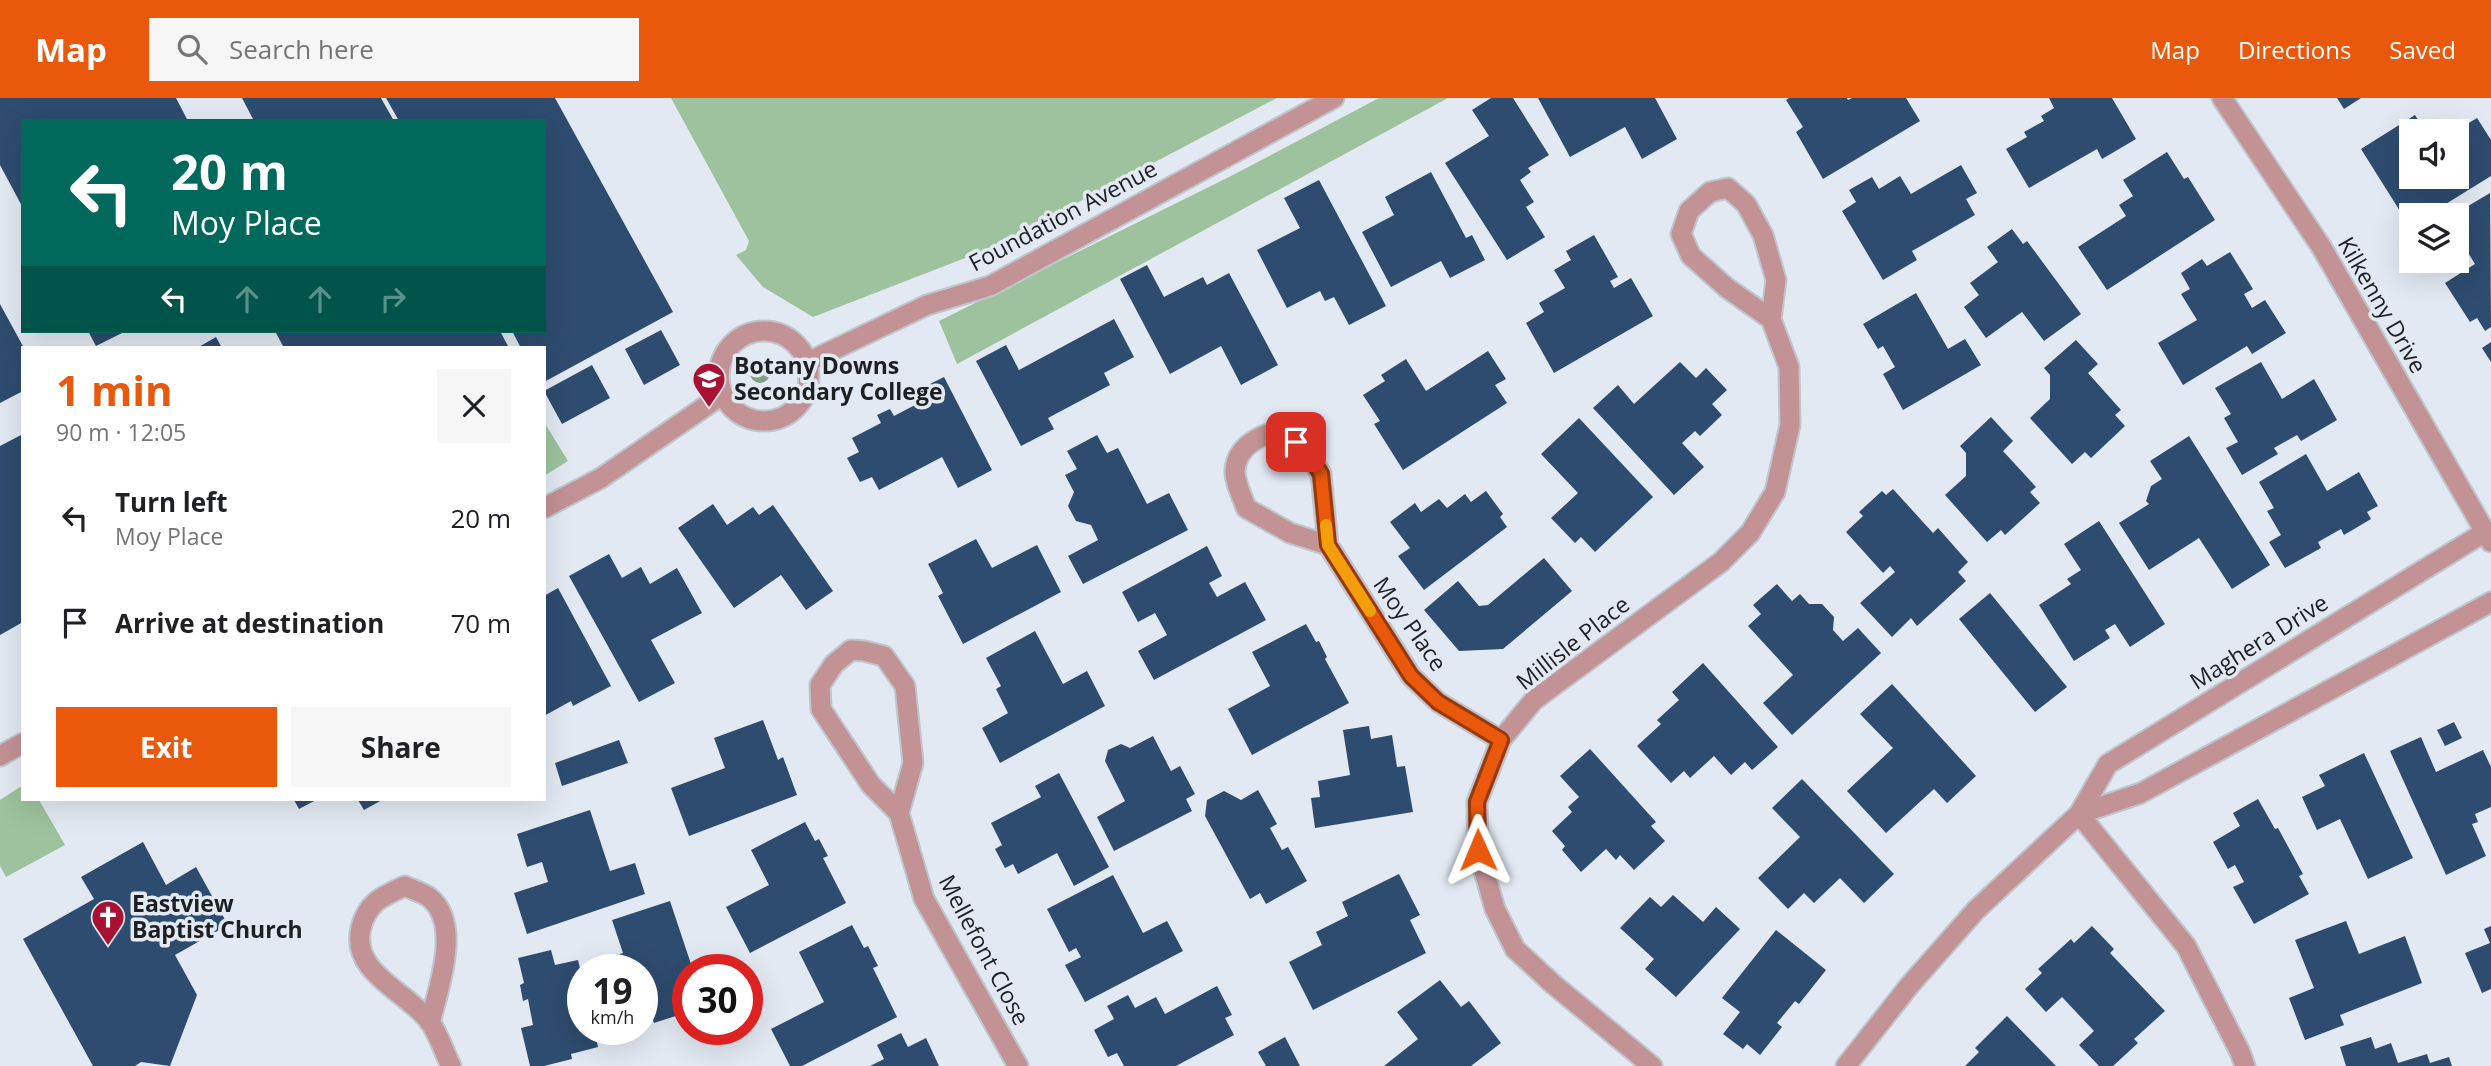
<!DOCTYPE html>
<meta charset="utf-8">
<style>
:root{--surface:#fff;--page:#f6f6f6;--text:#202124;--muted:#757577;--accent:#ea580c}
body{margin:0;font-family:"Open Sans",sans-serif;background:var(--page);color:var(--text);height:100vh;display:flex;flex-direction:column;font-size:26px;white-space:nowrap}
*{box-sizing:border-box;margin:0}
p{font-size:23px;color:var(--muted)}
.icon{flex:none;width:38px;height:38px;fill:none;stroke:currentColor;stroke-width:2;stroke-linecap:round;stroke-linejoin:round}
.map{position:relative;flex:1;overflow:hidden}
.drawer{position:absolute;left:21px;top:248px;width:525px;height:455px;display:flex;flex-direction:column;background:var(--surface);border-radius:0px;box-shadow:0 7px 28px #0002}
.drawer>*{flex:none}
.top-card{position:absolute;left:21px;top:21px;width:525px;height:214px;border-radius:0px;box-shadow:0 7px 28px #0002;background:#00695c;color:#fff;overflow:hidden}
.fabs{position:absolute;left:2399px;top:21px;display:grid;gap:14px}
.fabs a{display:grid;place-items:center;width:70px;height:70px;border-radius:0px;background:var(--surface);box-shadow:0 7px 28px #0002;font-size:35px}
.speed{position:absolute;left:567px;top:856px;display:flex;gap:14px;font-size:35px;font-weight:700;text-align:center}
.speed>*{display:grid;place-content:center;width:91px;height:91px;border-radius:50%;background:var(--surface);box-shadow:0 7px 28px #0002;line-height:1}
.speed small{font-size:18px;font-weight:400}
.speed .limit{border:10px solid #d22;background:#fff;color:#111}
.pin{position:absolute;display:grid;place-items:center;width:60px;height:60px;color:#fff;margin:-30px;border-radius:14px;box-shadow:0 4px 10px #0006}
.me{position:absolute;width:77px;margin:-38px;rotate:359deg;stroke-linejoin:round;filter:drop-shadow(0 0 5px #0008)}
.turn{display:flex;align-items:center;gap:24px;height:147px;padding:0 35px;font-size:32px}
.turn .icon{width:91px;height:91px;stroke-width:2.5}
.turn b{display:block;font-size:49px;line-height:60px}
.lanes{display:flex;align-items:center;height:66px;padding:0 35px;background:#0003;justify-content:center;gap:35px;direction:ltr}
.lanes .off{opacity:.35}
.round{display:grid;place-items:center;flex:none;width:74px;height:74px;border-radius:0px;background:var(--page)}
.headline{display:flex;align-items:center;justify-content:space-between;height:119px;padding:0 35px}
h1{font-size:42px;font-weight:700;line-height:52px;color:var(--accent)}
.button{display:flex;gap:14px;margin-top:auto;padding:14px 35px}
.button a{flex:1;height:80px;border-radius:0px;background:var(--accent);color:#fff;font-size:28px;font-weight:700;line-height:80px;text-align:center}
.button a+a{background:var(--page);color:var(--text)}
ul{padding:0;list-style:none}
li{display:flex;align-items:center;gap:21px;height:105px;padding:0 35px}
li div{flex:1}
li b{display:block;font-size:26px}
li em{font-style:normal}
header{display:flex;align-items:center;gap:42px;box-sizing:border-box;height:98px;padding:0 35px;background:var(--accent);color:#fff}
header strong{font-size:33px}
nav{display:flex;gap:38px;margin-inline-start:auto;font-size:24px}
.search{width:490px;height:63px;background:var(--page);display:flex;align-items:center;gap:18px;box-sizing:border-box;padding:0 24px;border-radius:0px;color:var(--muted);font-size:26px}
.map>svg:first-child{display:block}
.green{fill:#9dc29d}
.building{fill:#2e4c6f}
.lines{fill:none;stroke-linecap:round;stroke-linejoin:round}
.service-casing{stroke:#bfc5cd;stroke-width:23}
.minor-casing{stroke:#bfc5cd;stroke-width:23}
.tertiary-casing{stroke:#bfc5cd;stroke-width:23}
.service{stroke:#c29294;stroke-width:19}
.minor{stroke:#c29294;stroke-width:19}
.tertiary{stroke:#c29294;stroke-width:19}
.tree{fill:#80a088}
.route-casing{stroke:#983908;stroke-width:18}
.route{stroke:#ea580c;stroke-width:12}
.slow{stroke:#f59e0b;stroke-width:12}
.labels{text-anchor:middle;stroke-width:7;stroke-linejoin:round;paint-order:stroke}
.street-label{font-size:23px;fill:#1d1f22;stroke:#e2e9f2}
.poi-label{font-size:23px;font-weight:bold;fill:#1d1f22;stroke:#e2e9f2;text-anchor:start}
</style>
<header>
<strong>Map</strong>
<div class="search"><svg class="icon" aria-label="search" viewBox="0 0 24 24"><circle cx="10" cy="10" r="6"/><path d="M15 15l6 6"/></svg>Search here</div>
<nav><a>Map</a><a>Directions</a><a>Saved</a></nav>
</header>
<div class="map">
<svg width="2491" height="968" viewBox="0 0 2491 968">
<rect width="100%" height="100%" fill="#e2e9f2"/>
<g class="green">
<path d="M671,0H1277L991,150L813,219L763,189L736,157L746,152L749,143Z"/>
<path d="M1379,0H1448L957,266L939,223L1233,77Z"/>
<path d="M544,324L568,363L544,378Z"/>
<path d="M23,687V702H39L65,747L6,779L0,768V702Z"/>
</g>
<g class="building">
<path d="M0,0H176L188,23H23V110L0,67Z"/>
<path d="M242,0H381L394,23H254Z"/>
<path d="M386,0H555L673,214L544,284V250H521L512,233H544V23H399Z"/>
<path d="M1491,0H1513L1549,57L1528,70L1531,74L1520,82L1534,104L1526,109L1545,139L1507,162L1445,65L1489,38L1472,12Z"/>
<path d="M1538,0H1655L1677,41L1642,61L1625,29L1570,59Z"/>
<path d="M1789,0H1847L1848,2L1852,0H1906L1920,23L1823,81L1796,34L1803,29L1786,2Z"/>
<path d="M2049,0H2112L2136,41L2102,61L2097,51L2029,90L2006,51L2027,39L2024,34L2044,23L2041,18L2054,10Z"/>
<path d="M2337,0H2361L2344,11Z"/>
<path d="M2415,17L2425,33H2412V79H2457V32L2477,20L2491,42V78L2428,117H2412L2410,129L2361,51Z"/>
<path d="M2167,54L2184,81L2188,79L2215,122L2107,192L2078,149L2126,118L2119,107L2133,98L2123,82Z"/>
<path d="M1961,67L1977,95L1966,101L1975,117L1912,153L1917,162L1883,182L1842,113L1856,104L1849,92L1872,79L1879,91L1900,78L1911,96Z"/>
<path d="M1431,74L1466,140L1472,137L1485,162L1450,180L1441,163L1391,189L1362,134L1394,117L1385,99Z"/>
<path d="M1319,82L1386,208L1349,227L1334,199L1325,203L1320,193L1287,210L1257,152L1300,130L1284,100Z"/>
<path d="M2490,95L2491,229L2485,233L2477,220L2470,224L2445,185L2475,166L2457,137V117H2453Z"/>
<path d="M2012,131L2023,146L2027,143L2081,216L2044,243L2022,214L1986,240L1964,209L1979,197L1970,185L1998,164L1987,149Z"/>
<path d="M1594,137L1618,179L1610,183L1614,190L1631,180L1653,218L1554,275L1526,225L1544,214L1539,205L1565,190L1554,172L1571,162L1566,153Z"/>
<path d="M2230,154L2253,191L2244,196L2252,210L2265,202L2286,235L2252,256L2247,248L2183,287L2158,245L2197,222L2181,196L2190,191L2181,175L2202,161L2207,168Z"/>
<path d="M1147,167L1164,199L1203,179L1207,187L1229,175L1278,267L1241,287L1221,248L1170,276L1120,181Z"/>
<path d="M1916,195L1948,251L1965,241L1981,267L1903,312L1883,276L1895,269L1883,248L1878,251L1863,226Z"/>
<path d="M0,206L24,250L23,293L0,305Z"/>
<path d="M1114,221L1134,259L1104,275L1110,287L1048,320L1054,331L1021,348L976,263L1006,247L1019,272Z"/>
<path d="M661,232L680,267L644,287L625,251Z"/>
<path d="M88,233H126L96,248Z"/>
<path d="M275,233H500L509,250H284Z"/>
<path d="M216,239L222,250H197Z"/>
<path d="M2076,242L2098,266L2088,275L2121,312L2115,317L2125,328L2091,360L2085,354L2072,366L2030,320L2050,301V277L2044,270Z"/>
<path d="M2491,244V264L2482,250Z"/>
<path d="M1488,253L1506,281L1495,287L1507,305L1403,372L1374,326L1380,323L1363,297L1385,283L1381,277L1406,261L1426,293Z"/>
<path d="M1680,264L1696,280L1706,270L1727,292L1712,306L1722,317L1700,338L1695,333L1682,345L1704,369L1674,397L1593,310L1618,287L1634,306Z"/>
<path d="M2261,264L2282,301L2314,281L2337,322L2301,343L2297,337L2274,350L2278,356L2242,377L2226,350L2238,344L2224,320L2231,316L2215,290Z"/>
<path d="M592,267L610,300L562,326L544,293Z"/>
<path d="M944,279L992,372L958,390L942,359L879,392L872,379L860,384L847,360L859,354L852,340L881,325L877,317L890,311L894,318L915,307L910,296Z"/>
<path d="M1991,319L2013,343L2003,353L2036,389L2030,394L2040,405L2005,437L2001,432L1987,444L1945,397L1966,378V355L1960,348Z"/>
<path d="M1579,320L1653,399L1595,454L1581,439L1575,445L1551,420L1578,395L1541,356Z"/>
<path d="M23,336V524L0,537V348Z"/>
<path d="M1097,337L1107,355L1118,350L1147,406L1169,395L1188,432L1083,486L1068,458L1098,442L1091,427L1076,423L1068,408L1074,394L1065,377L1077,371L1067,353Z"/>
<path d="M2189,338L2270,467L2232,491L2199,440L2149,472L2119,425L2149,406L2146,403L2151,388L2162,381L2150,363Z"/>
<path d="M2306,356L2327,393L2359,374L2378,408L2367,414L2371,421L2344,437L2341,431L2318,444L2321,450L2285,470L2269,444L2281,437L2267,413L2274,410L2259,384Z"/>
<path d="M1893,391L1933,435L1938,430L1968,464L1958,474L1966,483L1917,528L1911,520L1892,539L1860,505L1895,474L1890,468L1883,475L1846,434L1863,418L1859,414L1882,393L1886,397Z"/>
<path d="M1486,393L1503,416L1500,419L1507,429L1424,492L1398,458L1410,450L1390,424L1415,405L1421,414L1439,401L1447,410L1465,396L1471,404Z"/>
<path d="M713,406L727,427L753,409L759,417L773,407L833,493L806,512L781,477L734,510L678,430Z"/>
<path d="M2099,423L2165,526L2130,549L2115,526L2105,532L2110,540L2074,563L2039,507L2071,486L2067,481L2081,472L2064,446Z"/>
<path d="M976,441L992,470L1037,447L1061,494L963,546L938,498L943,495L928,466Z"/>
<path d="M1207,448L1222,478L1209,485L1217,499L1245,484L1266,522L1154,582L1138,553L1167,537L1155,515L1138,524L1122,494Z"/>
<path d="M609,456L622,480L641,469L650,486L677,470L702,515L651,542L675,585L639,604L569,478Z"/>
<path d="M1544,460L1572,493L1503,551L1459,553L1424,512L1458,483L1479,508L1488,507Z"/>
<path d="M1777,486L1792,503L1800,496L1809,506H1822L1834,519L1833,532L1843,543L1858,530L1881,555L1792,637L1763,605L1793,577L1748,528L1761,516L1753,507Z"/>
<path d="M558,490L611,588L573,608L571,603L544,618V498Z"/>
<path d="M1990,495L2067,589L2035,614L1959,521Z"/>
<path d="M1306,526L1316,544L1319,543L1327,559L1325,561L1349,605L1252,657L1228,611L1270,588L1252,554Z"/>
<path d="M1035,533L1063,586L1087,573L1105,608L1000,665L982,630L1008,615L996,591L1001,588L986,560Z"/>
<path d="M1703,565L1778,649L1752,672L1745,664L1731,677L1714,658L1690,680L1684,673L1671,685L1637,648L1661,626L1657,622L1679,602L1672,594Z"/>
<path d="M1892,586L1976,678L1947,705L1934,691L1886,735L1847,693L1893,650L1860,616Z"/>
<path d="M763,622L778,662L783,659L797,697L689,738L671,690L725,670L714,640Z"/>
<path d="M2454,624L2462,640L2445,648L2437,632Z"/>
<path d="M1369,628L1371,641L1392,637L1397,669L1405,668L1413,714L1315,730L1311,700L1320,699L1318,683L1350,677L1343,632Z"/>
<path d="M1153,638L1171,673L1180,668L1195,696L1186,701L1192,713L1114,753L1097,719L1125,703L1105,663L1108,652L1121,646L1130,650Z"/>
<path d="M2421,639L2436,674L2483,652L2491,669V709L2475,716L2478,724L2472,726L2486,758L2446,777L2390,653Z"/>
<path d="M619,642L628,665L562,688L555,665Z"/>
<path d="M1590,651L1656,724L1651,728L1665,743L1634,772L1620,757L1616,762L1606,751L1581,774L1562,752L1565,748L1552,733L1572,714L1568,709L1579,699L1560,678Z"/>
<path d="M2364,655L2413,760L2368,781L2340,721L2317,732L2302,699L2325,688L2319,677Z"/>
<path d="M1059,675L1109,769L1074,788L1057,755L1018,776L1013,766L1005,770L995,751L1002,747L991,725L1041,699L1035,688Z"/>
<path d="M1802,681L1894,776L1864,805L1840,780L1814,805L1804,795L1788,811L1758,780L1800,739L1772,710Z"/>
<path d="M1258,692L1277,726L1270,730L1282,752L1288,749L1307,783L1266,806L1260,795L1250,801L1205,718L1207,702L1224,693L1241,702Z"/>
<path d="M2258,701L2275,731L2278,730L2303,776L2299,778L2309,796L2254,826L2233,789L2244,784L2235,767L2228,771L2213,744L2240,728L2233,715Z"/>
<path d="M294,702H316L299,711Z"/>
<path d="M358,702H382L364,712Z"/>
<path d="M590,712L610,773L635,765L645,796L527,836L514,795L548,784L542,764L527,769L517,736Z"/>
<path d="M805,724L815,743L819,741L828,758L823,760L846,805L750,855L726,809L769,787L751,752Z"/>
<path d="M143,744L166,787L196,769L228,827L175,857L197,897L170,968L141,964L135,968H93L23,841L94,801L81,779Z"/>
<path d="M1399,776L1420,817L1410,822L1426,855L1313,912L1289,864L1322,847L1316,834L1348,818L1342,804Z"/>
<path d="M1113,777L1143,835L1167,823L1183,853L1085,904L1065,867L1081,859L1076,850L1069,854L1047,811Z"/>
<path d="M1673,797L1703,824L1716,809L1740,831L1676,899L1645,871L1654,861L1620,830L1650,799L1661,809Z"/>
<path d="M670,803L693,872H688V879L686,880L688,914L654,925L642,895V872H622L617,857L623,855L612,822Z"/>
<path d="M2346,823L2359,856L2405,838L2422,885L2340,917L2344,927L2305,942L2289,900L2314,890L2295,842Z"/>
<path d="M852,827L864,850L868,848L878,868L873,870L897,919L802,968H790L771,931L824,904L799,854Z"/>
<path d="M2092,828L2114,851L2110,855L2165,913L2134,941L2138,945L2113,968H2099L2079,947L2094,933L2062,899L2046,914L2025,891L2042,875L2038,871L2071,841L2074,845Z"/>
<path d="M2491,828V891L2482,895L2465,855L2490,845L2484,831Z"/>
<path d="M1776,832L1826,872L1799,906L1795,903L1777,925L1782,929L1760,957L1747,946L1743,951L1723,936L1740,914L1722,900Z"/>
<path d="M551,852L555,867L578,862L583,883V931H594L598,949L571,956L572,961L544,968H530L521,930L533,927L528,901L523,903L520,887L524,885L518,860Z"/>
<path d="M1440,882L1461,909L1469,903L1501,945L1471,968H1384L1418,941L1397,914Z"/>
<path d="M1217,888L1232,917L1225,920L1234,937L1176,968H1124L1117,955L1108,959L1094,932L1114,921L1107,908L1128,897L1135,910L1156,899L1165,916Z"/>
<path d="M2007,918L2056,968H1965L1979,954L1975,950Z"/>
<path d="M901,935L908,949L926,940L939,968H870L884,961L877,947Z"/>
<path d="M1285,939L1300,968H1266L1258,954Z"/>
<path d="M2371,939L2375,951L2391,945L2398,965L2427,956L2430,965L2449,959L2452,968H2346L2340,949Z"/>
</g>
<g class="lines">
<defs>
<path id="service" d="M808,264L927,207L990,188L1334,0"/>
<g id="minor">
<circle cx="764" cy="278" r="45"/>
<path d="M544,410L601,380L722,297"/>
<path d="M1328,447L1321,376L1308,355L1283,332C1262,336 1237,347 1235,372C1234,383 1243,400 1246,410L1290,435L1328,447L1411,578L1438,604L1501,642"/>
<path d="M0,658L23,645"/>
<path d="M899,715L913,665L905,588L884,558L864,553L851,552L834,566L820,587L821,611L871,687L899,715L924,801L1018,968"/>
<path d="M2079,716L2141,695L2491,504"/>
<path d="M2079,716L2186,848L2240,954L2245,968"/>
<path d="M430,925C438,891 462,827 430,800C424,795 413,792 405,788C383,798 367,804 361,830C350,875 408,894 430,924C439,937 444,954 451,968"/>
<path d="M1652,968L1553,886L1515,851L1495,811L1478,752L1477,704L1501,642L1534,602L1721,464L1750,435L1775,394L1790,327L1789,269L1771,221L1776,182L1763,137L1746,106L1728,90L1710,94L1689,113L1681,136L1691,158L1727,190L1771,221"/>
<path d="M1846,968L1909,888L1976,812L2079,716L2108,666L2485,434"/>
</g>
<path id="tertiary" d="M2222,0L2322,150L2491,444"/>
</defs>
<use href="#service" class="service-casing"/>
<use href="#minor" class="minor-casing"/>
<use href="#tertiary" class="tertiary-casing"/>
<use href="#service" class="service"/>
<use href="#minor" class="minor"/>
<use href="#tertiary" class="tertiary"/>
</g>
<circle class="tree" cx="760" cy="275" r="10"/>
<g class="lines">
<defs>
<path id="route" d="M1296,344L1308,355L1321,376L1328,447L1411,578L1438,604L1501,642L1477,704L1478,752"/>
</defs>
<use href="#route" class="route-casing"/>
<use href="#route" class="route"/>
<path class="slow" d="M1326,427L1328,447L1370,513"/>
</g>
<defs>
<symbol id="school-pin" viewBox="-11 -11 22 30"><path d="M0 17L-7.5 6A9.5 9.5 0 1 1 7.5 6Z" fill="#a91132" stroke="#e2e9f2"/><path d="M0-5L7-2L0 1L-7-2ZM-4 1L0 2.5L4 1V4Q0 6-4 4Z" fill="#fff"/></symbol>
<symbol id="church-pin" viewBox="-11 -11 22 30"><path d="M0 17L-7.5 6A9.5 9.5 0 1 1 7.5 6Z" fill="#a91132" stroke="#e2e9f2"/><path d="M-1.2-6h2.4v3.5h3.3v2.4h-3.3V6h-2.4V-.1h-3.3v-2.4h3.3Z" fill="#fff"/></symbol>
</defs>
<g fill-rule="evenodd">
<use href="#school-pin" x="690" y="262" width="38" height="52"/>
<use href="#church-pin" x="89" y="800" width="38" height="52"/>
</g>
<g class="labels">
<g class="street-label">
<text transform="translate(1063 118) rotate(-28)" y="8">Foundation Avenue</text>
<text transform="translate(2382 207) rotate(60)" y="8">Kilkenny Drive</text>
<text transform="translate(1410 526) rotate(55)" y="8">Moy Place</text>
<text transform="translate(2259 544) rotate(-32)" y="8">Maghera Drive</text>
<text transform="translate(1573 545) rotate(-38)" y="8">Millisle Place</text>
<text transform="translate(984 852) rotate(62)" y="8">Mellefont Close</text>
</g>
<g class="poi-label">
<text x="734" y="276">Botany Downs<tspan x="734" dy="26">Secondary College</tspan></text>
<text x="132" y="814">Eastview<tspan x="132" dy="26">Baptist Church</tspan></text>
</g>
</g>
</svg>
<div class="fabs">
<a><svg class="icon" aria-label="sound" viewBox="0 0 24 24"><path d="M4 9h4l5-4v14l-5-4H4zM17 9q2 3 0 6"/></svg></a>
<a><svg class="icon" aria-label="layers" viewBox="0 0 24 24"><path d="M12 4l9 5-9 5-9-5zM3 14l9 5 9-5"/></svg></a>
</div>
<div class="speed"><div>19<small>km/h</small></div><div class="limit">30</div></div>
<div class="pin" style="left:1296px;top:344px;background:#d93025"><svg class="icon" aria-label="arrive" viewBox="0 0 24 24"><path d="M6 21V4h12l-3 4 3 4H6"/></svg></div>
<svg class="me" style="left:1478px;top:752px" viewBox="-20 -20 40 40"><path d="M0-17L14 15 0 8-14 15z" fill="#ea580c" stroke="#fff" stroke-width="4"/></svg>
<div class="top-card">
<div class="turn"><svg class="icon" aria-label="left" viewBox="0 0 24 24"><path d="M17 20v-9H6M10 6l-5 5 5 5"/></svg><div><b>20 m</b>Moy Place</div></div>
<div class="lanes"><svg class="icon" aria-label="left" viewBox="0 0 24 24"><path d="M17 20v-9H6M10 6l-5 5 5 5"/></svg><svg class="icon off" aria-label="ahead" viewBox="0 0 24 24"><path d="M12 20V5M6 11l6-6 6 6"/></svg><svg class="icon off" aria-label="ahead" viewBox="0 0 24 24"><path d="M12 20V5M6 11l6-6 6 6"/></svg><svg class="icon off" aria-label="right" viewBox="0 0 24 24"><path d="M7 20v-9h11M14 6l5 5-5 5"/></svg></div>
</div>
<section class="drawer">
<div class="headline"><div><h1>1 min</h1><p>90 m · 12:05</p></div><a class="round"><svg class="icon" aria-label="close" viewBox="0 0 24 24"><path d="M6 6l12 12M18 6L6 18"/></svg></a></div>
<ul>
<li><svg class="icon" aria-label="left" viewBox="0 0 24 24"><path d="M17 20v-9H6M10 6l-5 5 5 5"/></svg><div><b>Turn left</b><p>Moy Place</p></div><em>20 m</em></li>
<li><svg class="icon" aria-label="arrive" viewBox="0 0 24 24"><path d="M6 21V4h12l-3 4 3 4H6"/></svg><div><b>Arrive at destination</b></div><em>70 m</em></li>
</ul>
<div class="button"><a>Exit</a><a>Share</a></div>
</section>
</div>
